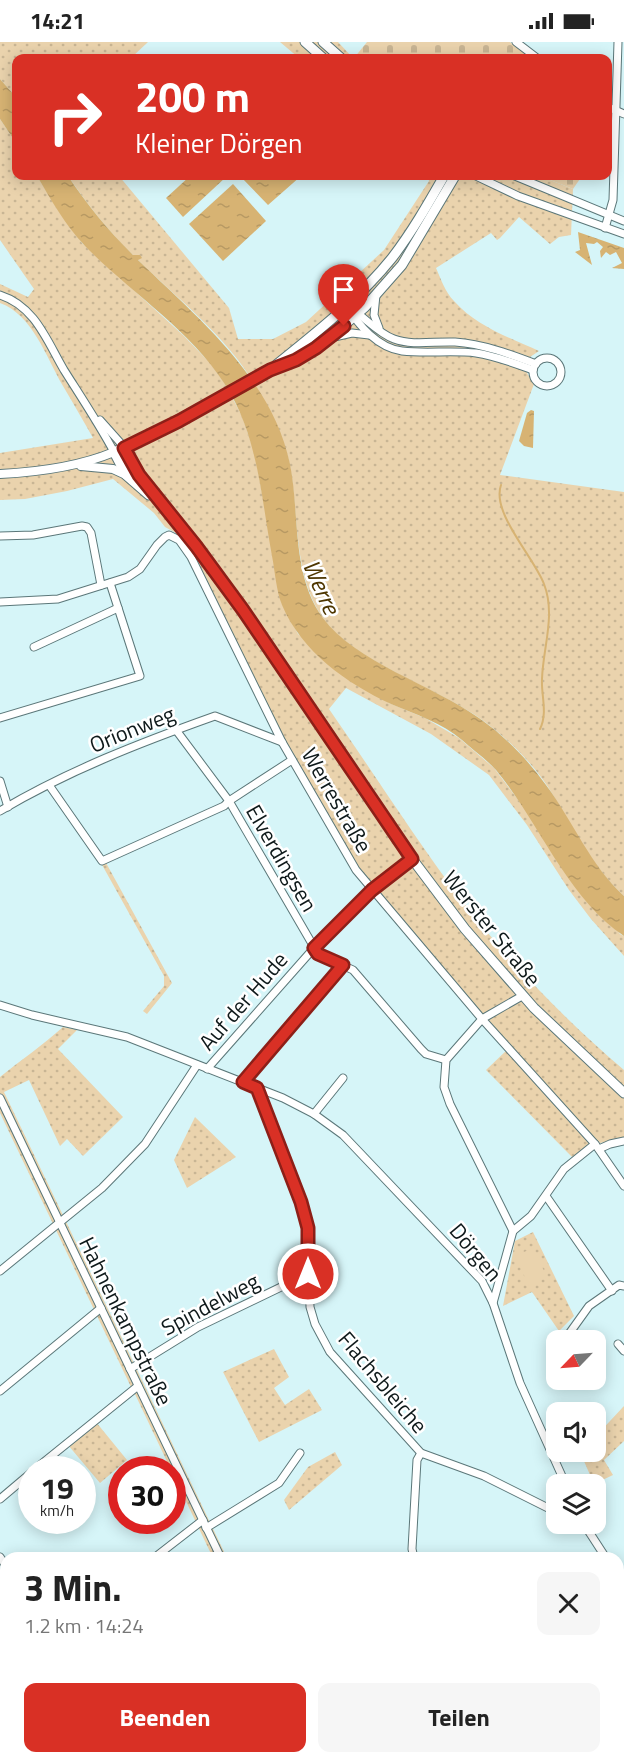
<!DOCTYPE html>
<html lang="de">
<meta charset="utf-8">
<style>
:root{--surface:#fff;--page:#f6f6f6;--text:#222;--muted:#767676;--accent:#d93025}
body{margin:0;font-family:"Titillium Web",sans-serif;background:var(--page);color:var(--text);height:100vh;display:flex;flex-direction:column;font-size:22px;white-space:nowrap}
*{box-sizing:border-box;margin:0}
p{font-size:20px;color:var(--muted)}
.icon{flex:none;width:33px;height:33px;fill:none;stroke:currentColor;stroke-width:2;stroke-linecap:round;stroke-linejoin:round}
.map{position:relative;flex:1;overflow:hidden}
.panel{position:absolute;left:0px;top:1510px;width:624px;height:212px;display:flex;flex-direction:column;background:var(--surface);border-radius:18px 18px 0 0;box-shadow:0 3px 15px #0003}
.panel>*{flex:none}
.hud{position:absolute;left:12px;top:12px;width:600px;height:126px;border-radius:12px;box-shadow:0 3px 15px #0003;background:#d93025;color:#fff;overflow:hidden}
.needle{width:39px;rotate:245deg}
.tools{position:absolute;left:546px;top:1288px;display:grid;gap:12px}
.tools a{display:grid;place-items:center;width:60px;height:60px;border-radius:12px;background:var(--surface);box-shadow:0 3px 15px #0003;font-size:30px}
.speed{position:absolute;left:18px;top:1414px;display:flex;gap:12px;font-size:30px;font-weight:700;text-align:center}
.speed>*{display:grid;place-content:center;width:78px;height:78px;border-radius:50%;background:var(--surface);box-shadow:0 3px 15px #0003;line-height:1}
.speed small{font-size:15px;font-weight:400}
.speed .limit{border:9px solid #d22;background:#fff;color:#111}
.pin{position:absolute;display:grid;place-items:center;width:51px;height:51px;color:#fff;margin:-62px -26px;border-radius:50% 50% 50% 0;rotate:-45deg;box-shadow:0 0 6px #0007}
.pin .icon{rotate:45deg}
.me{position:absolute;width:66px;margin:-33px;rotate:0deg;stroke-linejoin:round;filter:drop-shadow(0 0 4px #0008)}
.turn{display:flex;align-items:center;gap:21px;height:126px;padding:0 24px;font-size:27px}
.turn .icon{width:78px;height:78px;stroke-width:2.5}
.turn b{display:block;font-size:42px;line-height:51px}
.round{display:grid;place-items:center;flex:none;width:63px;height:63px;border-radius:12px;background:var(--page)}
.summary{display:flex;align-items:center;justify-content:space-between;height:102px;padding:0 24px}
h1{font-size:36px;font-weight:700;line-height:45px}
.action{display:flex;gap:12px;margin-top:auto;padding:12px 24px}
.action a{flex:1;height:69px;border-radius:12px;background:var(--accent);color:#fff;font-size:24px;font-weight:700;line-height:69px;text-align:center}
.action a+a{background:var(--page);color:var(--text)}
.status{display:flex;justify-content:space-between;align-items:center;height:42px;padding:0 30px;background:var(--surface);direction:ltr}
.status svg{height:16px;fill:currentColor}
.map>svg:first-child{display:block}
.green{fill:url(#green-dots)}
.cemetery{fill:url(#cemetery-stones)}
.pitch{fill:#ead3ad}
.water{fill:url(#water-ripples)}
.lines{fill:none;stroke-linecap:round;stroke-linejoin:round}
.stream{stroke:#d7b373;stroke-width:2}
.minor-casing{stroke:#5b7779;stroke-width:9}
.tertiary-casing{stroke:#5b7779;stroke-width:10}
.secondary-casing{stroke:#5b7779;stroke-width:11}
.minor{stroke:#fff;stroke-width:7}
.tertiary{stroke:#fff;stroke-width:8}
.secondary{stroke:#fff;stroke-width:9}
.route-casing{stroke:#8d1f18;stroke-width:15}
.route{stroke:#d93025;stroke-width:10}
.labels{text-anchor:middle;stroke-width:5;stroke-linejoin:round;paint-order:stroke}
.street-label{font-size:22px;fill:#0e191a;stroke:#fff}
.water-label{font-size:24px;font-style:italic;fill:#4e3600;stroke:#fff}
</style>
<div class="status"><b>14:21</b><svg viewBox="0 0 49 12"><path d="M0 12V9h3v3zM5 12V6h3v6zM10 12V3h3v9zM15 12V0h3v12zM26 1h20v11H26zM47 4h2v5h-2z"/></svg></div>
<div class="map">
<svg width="624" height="1721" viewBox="0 0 624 1721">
<defs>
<pattern id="green-dots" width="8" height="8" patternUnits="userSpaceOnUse" patternTransform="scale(1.5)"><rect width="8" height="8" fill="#ead3ad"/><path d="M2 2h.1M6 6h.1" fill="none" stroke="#c8b594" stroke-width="1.8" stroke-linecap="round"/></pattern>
<pattern id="cemetery-stones" width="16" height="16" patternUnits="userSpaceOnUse" patternTransform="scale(1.5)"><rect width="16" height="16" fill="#ead3ad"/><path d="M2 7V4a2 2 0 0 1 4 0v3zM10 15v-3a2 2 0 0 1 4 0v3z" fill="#c8b594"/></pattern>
<pattern id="water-ripples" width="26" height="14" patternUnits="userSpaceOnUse" patternTransform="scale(1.5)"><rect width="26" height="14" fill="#d7b373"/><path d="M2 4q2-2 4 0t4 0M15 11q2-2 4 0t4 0" fill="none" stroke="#b79963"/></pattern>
</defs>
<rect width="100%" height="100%" fill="#d6f5f8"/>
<g class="green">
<path d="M0,0H148L131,16H16V19L15,18L12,21L16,26V55L0,37Z"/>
<path d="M280,0H338L353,16H299Z"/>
<path d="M0,77L16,101V134H37L58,168L82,201L184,294L210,321L225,342L242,374L255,412L282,562L298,592L389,661L425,676L459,696L494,726L620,892L624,894V914L591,877L569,848L527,783L489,733L431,692L346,646L329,667C373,730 414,795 460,856C508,919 564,977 624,1028V1096L600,1101L596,1098L572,1115L486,1028L508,1007L357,827L288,707L194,512L176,491L165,485L154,471L113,437L67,449L25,457L0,458V411L93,396C83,378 73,361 63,344C46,315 33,273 0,261V242L28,255L34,247L0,198Z"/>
<path d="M68,134H119L229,266L238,297H273L306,280L384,208L429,139L428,134H540L573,147L571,193L559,195L550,202L519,175L500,196L497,198L491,191L436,226C441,237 445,250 454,259C476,284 510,296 539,309L530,315L527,331L534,342L500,433L624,450V854C591,824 572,782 548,745C530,718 505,694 478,675C433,644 353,619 323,576C293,534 299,473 290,424C285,398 272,373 259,350C230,296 177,257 134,214C108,189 88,163 68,134Z"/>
<path d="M105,819L172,941L147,972L143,969L164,944V934L101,821Z"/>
<path d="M63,985L77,988L58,1007L123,1075L83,1114L67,1097L60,1104L29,1038L4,1050L227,1516H213L173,1432L172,1428H171L134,1350L96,1380L127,1418L100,1441L68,1403L0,1454L131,1345L0,1071V1035C21,1018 43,1003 63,985Z"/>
<path d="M195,1075L236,1115L187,1146L174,1118Z"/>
<path d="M533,1190L574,1274L559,1289L532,1250L503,1264L515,1199Z"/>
<path d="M274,1307L289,1335L274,1346L285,1363L309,1347L322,1368L259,1400L223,1330Z"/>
<path d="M624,1364V1399L604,1418L613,1433L594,1442L580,1410H596V1394Z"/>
<path d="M335,1410L342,1423L289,1468L284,1458L308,1425Z"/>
</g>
<g class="cemetery">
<path d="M367,0H510L531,16H354Z"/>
<path d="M540,134H582L573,147Z"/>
</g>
<path class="pitch" d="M533,1206L547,1235L529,1244L515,1214Z"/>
<g class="water">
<path d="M0,37L16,55V101L0,77Z"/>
<path d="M37,134H68C88,164 107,187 133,213H140L142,216L138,218C198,276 272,336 290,422C300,472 291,533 323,576C355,620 433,643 479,676C505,694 527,717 546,743C573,779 590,823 624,854V894C567,856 539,780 496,728C486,717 473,708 462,698C442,681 415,672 391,662C346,641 302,610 282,563C276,548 275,529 272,514C261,455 258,392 224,341C189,287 130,250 85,204C66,184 51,158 37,134Z"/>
<path d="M190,134L226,135L183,175L166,156Z"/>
<path d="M240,134H246L250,138L255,134H301L268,163Z"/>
<path d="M233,142L266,179L223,219L189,182Z"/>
<path d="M578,190L624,206V227L612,226L622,221L616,210L610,213L606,210L601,216L600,209L603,205L597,200L594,202L586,201L592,223L575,210L580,208Z"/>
<path d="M531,368L534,369L533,406L524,404L519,399L527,371Z"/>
</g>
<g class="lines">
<path class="stream" d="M501,443C491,471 534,515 544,542C556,573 543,605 542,637C541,653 548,671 540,687"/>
<defs>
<g id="minor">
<path d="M516,0L537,16"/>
<path d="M608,65L624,72"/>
<path d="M476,134L518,154L624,192"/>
<path d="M515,134L624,179"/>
<path d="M605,186L613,158L618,0"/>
<path d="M0,253C35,264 47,299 64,328C81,355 99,382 114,410"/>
<path d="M376,253L374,273L379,286"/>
<path d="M347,264C358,283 378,306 402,309C427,312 451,308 476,311C496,314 514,321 533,328"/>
<path d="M356,270C368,279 380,292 394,297C413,304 435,299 455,300C483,302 510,312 536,322"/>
<path d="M330,296L352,291L369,293"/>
<circle cx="547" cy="330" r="14"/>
<path d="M100,378L125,406"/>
<path d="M0,494L33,493L82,484L87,485L91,491L101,543"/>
<path d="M0,560L58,557L128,535L140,527L157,503L165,495L169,493L179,498L191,515L282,700L356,828L482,977L595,1102L624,1144"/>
<path d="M34,605L118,566"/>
<path d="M0,676L140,634L110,541"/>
<path d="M176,688L229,759L318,912L353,928L421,1007L426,1012L446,1018"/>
<path d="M0,739L8,765"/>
<path d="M49,743L102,819L224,764L229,759L292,718"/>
<path d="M0,769C67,729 142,700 215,674L282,700"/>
<path d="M0,963L32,973L127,995L283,1056L314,1072L343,1093L482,1239L493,1261L520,1341L566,1443"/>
<path d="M207,1027L314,906L372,848L412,817"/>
<path d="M243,1040L343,923"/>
<path d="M257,1046L301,1160L308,1186L310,1265L315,1282L330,1310L421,1411L484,1434L556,1470"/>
<path d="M0,1056L221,1516"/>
<path d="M314,1072L343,1036"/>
<path d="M599,1107L610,1102L624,1099"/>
<path d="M546,1154L612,1249"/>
<path d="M513,1189L450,1062L444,1045L446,1018L482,977L522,954"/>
<path d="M0,1229L102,1146L145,1102L197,1023"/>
<path d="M493,1261L513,1189L531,1174L564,1127L595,1102"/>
<path d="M566,1296L589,1264L619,1243L624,1244"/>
<path d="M618,1302L624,1309"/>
<path d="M130,1327L198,1285L308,1232"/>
<path d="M0,1349L101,1266"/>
<path d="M34,1428L138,1344"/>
<path d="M0,1457L32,1430"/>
<path d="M584,1482L606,1516"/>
<path d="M206,1486L279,1441L300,1411"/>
<path d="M0,1515L6,1524"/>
<path d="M154,1516L203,1478"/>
<path d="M414,1516L412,1507L417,1418L421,1411"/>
<path d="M618,1532L624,1540"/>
<path d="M126,1716L129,1721"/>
</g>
<g id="tertiary">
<path d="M81,424L113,427L126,433"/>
<path d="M0,432C39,430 78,425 114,410"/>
<path d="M315,1716L318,1721"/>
<path d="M149,1721L157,1716"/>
</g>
<g id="secondary">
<path d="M305,0L323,16"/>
<path d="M323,0L341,16"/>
<path d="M276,323C317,290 359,257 392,216C412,190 428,162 444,134"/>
<path d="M125,406L139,433L196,504L243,568L407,810L465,887L534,966L624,1051"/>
<path d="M149,453L126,433L114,410L179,379L270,328L296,318L328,297L365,265L402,223L455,134"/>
<path d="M618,1601L624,1594"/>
<path d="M521,1721L525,1716"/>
</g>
</defs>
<use href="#minor" class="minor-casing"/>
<use href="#tertiary" class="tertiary-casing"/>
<use href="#secondary" class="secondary-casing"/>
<use href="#minor" class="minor"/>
<use href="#tertiary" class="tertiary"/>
<use href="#secondary" class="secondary"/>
</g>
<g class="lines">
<defs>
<path id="route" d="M308,1232V1186L301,1160L257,1046L243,1040L343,923L318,912L314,906L372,848L412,817L243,568L196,504L139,433L124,406L179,379L270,328L296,318L316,306L344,284"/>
</defs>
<use href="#route" class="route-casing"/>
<use href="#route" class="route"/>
</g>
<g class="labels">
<g class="street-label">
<text transform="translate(132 687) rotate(-22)" y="8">Orionweg</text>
<text transform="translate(337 758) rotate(60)" y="8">Werrestraße</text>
<text transform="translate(282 816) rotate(60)" y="8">Elverdingsen</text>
<text transform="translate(492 886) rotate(51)" y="8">Werster Straße</text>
<text transform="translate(243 959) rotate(-49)" y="8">Auf der Hude</text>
<text transform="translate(476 1210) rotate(50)" y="8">Dörgen</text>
<text transform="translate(210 1262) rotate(-28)" y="8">Spindelweg</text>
<text transform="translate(126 1279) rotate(64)" y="8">Hahnenkampstraße</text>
<text transform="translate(383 1340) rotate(50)" y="8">Flachsbleiche</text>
</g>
<g class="water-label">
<text transform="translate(321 545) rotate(66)" y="8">Werre</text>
</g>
</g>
</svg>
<div class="tools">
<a><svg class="needle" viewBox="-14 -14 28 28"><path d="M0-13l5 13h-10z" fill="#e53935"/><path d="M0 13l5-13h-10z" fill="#767676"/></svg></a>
<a><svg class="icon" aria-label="sound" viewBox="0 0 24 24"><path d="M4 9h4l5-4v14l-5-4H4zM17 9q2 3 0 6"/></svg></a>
<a><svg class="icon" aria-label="layers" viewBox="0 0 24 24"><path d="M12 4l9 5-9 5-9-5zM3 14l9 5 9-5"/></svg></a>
</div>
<div class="speed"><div>19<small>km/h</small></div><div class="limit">30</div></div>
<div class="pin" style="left:344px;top:284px;background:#d93025"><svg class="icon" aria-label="arrive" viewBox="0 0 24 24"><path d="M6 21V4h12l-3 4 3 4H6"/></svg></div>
<svg class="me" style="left:308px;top:1232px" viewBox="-20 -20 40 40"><circle r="17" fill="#d93025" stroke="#fff" stroke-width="3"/><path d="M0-11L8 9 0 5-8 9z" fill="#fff"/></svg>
<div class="hud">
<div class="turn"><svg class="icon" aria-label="right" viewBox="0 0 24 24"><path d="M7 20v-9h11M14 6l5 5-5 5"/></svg><div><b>200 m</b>Kleiner Dörgen</div></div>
</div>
<section class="panel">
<div class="summary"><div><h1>3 Min.</h1><p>1.2 km · 14:24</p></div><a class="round"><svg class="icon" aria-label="close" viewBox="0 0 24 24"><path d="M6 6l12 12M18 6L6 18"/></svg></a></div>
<div class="action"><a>Beenden</a><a>Teilen</a></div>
</section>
</div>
